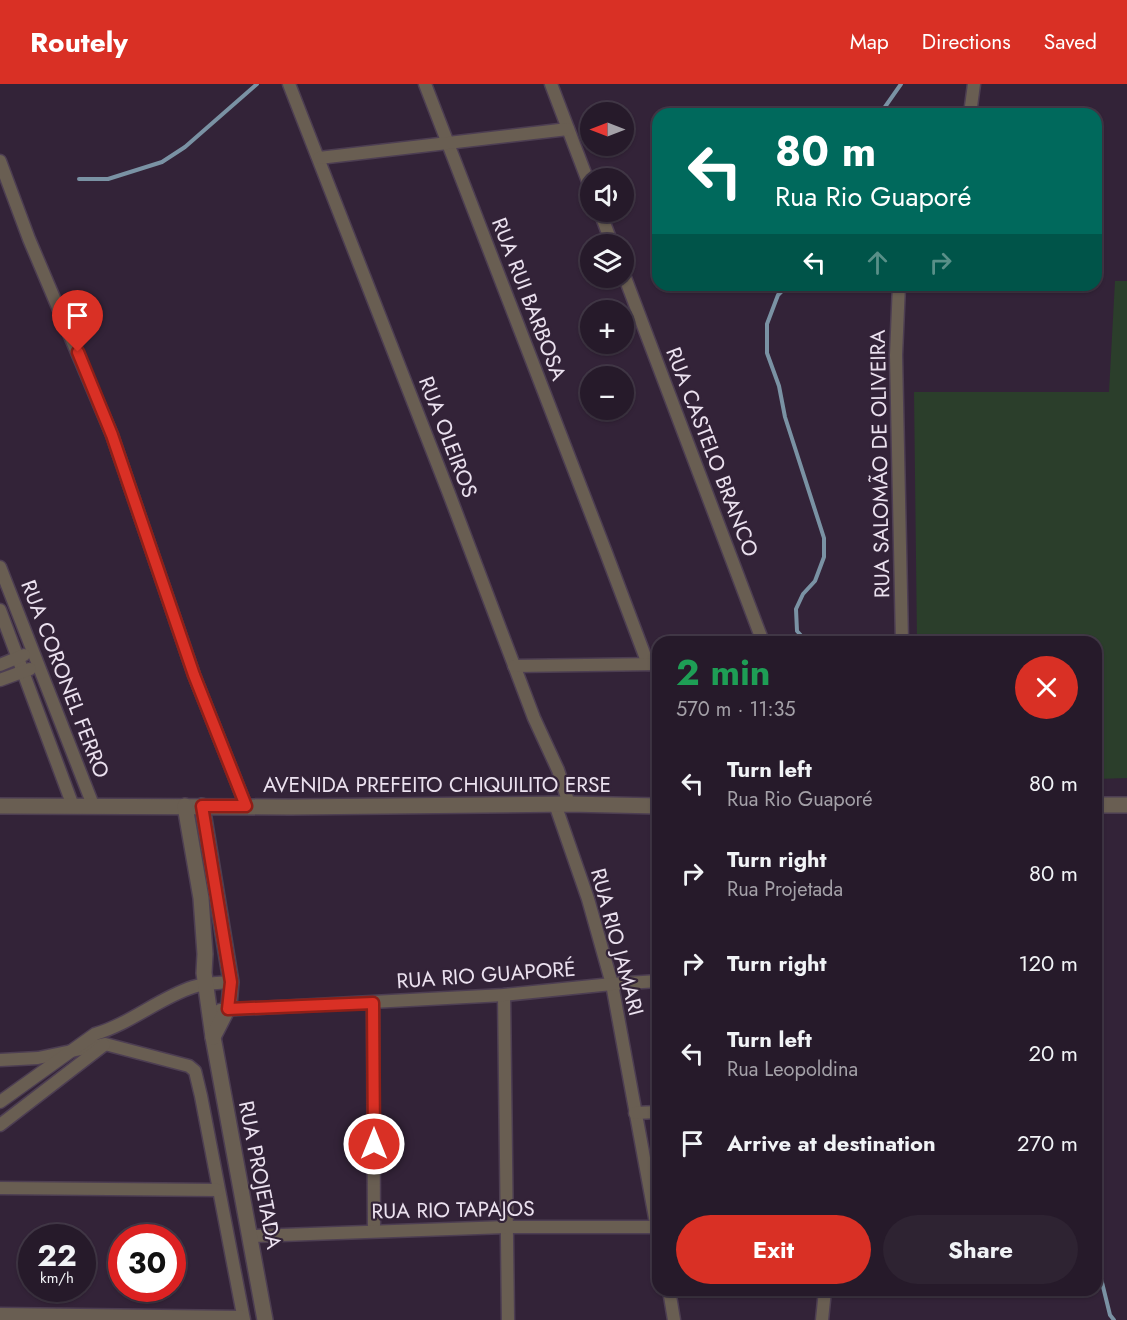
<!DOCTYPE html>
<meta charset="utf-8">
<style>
:root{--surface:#261a2a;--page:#2e2332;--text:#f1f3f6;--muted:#a4a1a8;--line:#423847;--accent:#d93025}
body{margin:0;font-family:Jost,sans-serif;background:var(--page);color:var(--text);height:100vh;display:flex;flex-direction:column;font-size:22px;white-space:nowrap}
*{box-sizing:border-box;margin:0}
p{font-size:20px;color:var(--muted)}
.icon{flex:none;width:33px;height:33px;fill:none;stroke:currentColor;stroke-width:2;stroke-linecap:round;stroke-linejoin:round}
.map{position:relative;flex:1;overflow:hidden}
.panel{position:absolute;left:652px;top:552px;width:450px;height:660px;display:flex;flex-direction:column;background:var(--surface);border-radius:18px;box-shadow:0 2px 4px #0004,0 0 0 2px var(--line)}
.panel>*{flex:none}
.banner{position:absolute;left:652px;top:24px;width:450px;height:183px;border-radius:18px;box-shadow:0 2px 4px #0004,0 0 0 2px var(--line);background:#00695c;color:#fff;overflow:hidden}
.needle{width:39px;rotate:270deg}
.controls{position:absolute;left:580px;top:18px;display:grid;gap:12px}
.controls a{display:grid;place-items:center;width:54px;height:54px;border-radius:50%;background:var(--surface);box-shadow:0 2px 4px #0004,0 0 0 2px var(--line);font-size:30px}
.speed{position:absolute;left:18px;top:1140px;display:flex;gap:12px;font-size:30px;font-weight:700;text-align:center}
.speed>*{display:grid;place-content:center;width:78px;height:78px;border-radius:50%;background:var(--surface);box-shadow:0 2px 4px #0004,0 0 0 2px var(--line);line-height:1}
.speed small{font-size:15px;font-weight:400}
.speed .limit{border:9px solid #d22;background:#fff;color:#111}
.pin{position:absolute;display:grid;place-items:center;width:51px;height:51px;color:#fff;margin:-62px -26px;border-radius:50% 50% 50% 0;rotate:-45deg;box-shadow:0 0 6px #0007}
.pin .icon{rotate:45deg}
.me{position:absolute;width:66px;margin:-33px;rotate:0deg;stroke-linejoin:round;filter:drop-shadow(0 0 4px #0008)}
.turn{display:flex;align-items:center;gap:21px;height:126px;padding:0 24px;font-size:27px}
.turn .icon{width:78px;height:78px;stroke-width:2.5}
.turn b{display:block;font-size:42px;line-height:51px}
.lanes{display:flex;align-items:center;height:57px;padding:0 24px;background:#0003;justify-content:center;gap:30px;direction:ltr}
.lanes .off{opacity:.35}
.round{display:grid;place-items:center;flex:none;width:63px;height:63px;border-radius:32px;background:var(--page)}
.overview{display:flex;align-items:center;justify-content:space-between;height:102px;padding:0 24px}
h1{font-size:36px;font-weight:700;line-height:45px;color:#1e9e55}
.primary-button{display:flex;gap:12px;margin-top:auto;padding:12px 24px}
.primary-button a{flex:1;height:69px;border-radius:36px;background:var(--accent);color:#fff;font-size:24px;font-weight:700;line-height:69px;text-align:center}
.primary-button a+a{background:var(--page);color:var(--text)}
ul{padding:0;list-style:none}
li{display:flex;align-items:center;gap:18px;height:90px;padding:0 24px}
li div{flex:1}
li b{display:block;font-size:22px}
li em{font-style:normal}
header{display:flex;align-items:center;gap:36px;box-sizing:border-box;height:84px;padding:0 30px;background:var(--accent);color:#fff}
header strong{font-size:28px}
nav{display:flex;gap:33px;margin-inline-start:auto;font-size:21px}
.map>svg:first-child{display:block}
.green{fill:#2b3e2b}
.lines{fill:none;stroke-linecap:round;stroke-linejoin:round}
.stream{stroke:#7a92a4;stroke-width:4}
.minor-casing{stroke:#4d3e52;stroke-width:15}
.tertiary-casing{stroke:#4d3e52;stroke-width:18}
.minor{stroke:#695e52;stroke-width:12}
.tertiary{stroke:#695e52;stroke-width:15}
.route-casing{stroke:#8d1f18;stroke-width:15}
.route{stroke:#d93025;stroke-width:10}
.labels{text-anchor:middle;stroke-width:4.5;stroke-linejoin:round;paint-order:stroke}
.street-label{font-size:21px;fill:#ebe1ef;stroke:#332338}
</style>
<header>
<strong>Routely</strong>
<nav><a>Map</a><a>Directions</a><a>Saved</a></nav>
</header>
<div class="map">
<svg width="1127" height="1236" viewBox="0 0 1127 1236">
<rect width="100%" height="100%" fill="#332338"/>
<path class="green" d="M1115,197H1127V694L1097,695L1096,558H917L914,308H1109Z"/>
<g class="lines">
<g class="stream">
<path d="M880,30L901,0"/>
<path d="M79,95H108L162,78L185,63L257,0"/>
<path d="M788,201L778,211L767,240V269L779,302L785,333L824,454V473L815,497L803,510L796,525L797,547L807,558"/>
<path d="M1096,1174L1110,1231L1114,1236"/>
</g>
<defs>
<g id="minor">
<path d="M289,0L448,407L534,634L558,686L569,720"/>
<path d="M425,0L605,466L648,580"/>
<path d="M551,0L591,105"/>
<path d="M970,30L974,0"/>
<path d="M319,74L568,45"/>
<path d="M0,77L29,155L112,351L194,591L246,722"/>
<path d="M600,128L612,160"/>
<path d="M624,191L763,558"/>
<path d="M899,201L896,271L902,558"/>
<path d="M0,483L93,721"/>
<path d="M0,526L73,722"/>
<path d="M0,581L24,571"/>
<path d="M514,582L658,580"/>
<path d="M0,596L30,585"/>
<path d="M555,720L588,815L612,900L658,1150"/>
<path d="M504,911L508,1236"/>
<path d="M373,919L374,1147"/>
<path d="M220,926L504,911L612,900L658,897"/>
<path d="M0,976L38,974L105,960L189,982L195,987L201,1012L244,1236"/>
<path d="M0,1018L95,950C130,940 159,914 193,903C205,899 218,899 231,898"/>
<path d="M635,1029L658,1028"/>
<path d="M0,1041L104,961"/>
<path d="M0,1104L218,1106"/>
<path d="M251,1152L506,1143H657"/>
<path d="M669,1206L674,1236"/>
<path d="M0,1230L243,1233"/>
<path d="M822,1236L825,1206"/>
</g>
<g id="tertiary">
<path d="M1096,721H1127"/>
<path d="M0,722L291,723L569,720L658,722"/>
<path d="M185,722L201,814L205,870L204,889L213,953L265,1236"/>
<path d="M202,722L231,898L229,922L213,953"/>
</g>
</defs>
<use href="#minor" class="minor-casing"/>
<use href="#tertiary" class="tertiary-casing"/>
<use href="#minor" class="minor"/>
<use href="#tertiary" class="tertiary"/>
</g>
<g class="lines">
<defs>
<path id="route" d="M78,268L112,351L194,591L246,722H202L231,898L228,925L373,919L374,1060"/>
</defs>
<use href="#route" class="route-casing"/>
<use href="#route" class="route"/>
</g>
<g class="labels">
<g class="street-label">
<text transform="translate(529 215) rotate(69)" y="7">RUA RUI BARBOSA</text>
<text transform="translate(448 353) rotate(69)" y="7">RUA OLEIROS</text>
<text transform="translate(712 368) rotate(69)" y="7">RUA CASTELO BRANCO</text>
<text transform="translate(880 380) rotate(-91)" y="7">RUA SALOMÃO DE OLIVEIRA</text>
<text transform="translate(65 595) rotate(69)" y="7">RUA CORONEL FERRO</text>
<text x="437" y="708">AVENIDA PREFEITO CHIQUILITO ERSE</text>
<text transform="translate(617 858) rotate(75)" y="7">RUA RIO JAMARI</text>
<text transform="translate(486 891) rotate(-4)" y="7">RUA RIO GUAPORÉ</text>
<text transform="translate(260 1091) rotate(79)" y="7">RUA PROJETADA</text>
<text transform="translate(453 1126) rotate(-1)" y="7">RUA RIO TAPAJOS</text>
</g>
</g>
</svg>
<div class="controls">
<a><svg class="needle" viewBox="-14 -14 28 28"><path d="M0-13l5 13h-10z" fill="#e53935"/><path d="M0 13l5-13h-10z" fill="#a4a1a8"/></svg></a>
<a><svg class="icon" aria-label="sound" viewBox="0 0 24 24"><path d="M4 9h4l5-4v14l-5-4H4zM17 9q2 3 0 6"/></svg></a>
<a><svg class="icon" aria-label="layers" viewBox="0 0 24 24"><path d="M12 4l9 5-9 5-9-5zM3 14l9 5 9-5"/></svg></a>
<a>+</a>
<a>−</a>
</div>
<div class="speed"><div>22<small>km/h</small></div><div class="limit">30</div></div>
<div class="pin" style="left:78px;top:268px;background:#d93025"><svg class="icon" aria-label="arrive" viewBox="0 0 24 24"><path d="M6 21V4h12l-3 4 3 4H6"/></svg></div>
<svg class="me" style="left:374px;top:1060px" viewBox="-20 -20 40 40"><circle r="17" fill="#d93025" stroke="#fff" stroke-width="3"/><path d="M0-11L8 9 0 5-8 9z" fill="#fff"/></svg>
<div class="banner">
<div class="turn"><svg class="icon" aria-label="left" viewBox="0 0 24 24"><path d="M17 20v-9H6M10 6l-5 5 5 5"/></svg><div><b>80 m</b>Rua Rio Guaporé</div></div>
<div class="lanes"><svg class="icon" aria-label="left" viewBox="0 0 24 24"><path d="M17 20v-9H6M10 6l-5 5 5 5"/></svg><svg class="icon off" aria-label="ahead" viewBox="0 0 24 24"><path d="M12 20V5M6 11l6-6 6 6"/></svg><svg class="icon off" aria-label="right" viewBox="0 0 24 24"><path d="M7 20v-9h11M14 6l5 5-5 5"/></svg></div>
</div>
<section class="panel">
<div class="overview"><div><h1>2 min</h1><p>570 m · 11:35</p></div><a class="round" style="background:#d93025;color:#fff"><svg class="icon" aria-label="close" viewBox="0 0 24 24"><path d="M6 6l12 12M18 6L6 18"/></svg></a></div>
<ul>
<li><svg class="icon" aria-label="left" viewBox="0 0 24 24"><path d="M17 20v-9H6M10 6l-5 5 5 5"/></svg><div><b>Turn left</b><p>Rua Rio Guaporé</p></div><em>80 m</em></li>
<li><svg class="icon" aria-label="right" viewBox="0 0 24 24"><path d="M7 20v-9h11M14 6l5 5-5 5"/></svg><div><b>Turn right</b><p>Rua Projetada</p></div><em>80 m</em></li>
<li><svg class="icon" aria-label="right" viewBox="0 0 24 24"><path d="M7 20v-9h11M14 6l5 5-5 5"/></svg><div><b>Turn right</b></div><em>120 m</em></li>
<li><svg class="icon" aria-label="left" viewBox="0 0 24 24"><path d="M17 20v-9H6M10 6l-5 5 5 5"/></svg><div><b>Turn left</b><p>Rua Leopoldina</p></div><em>20 m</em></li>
<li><svg class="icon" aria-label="arrive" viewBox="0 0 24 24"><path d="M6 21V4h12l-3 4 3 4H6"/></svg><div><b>Arrive at destination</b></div><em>270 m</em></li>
</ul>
<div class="primary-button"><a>Exit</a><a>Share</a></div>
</section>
</div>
